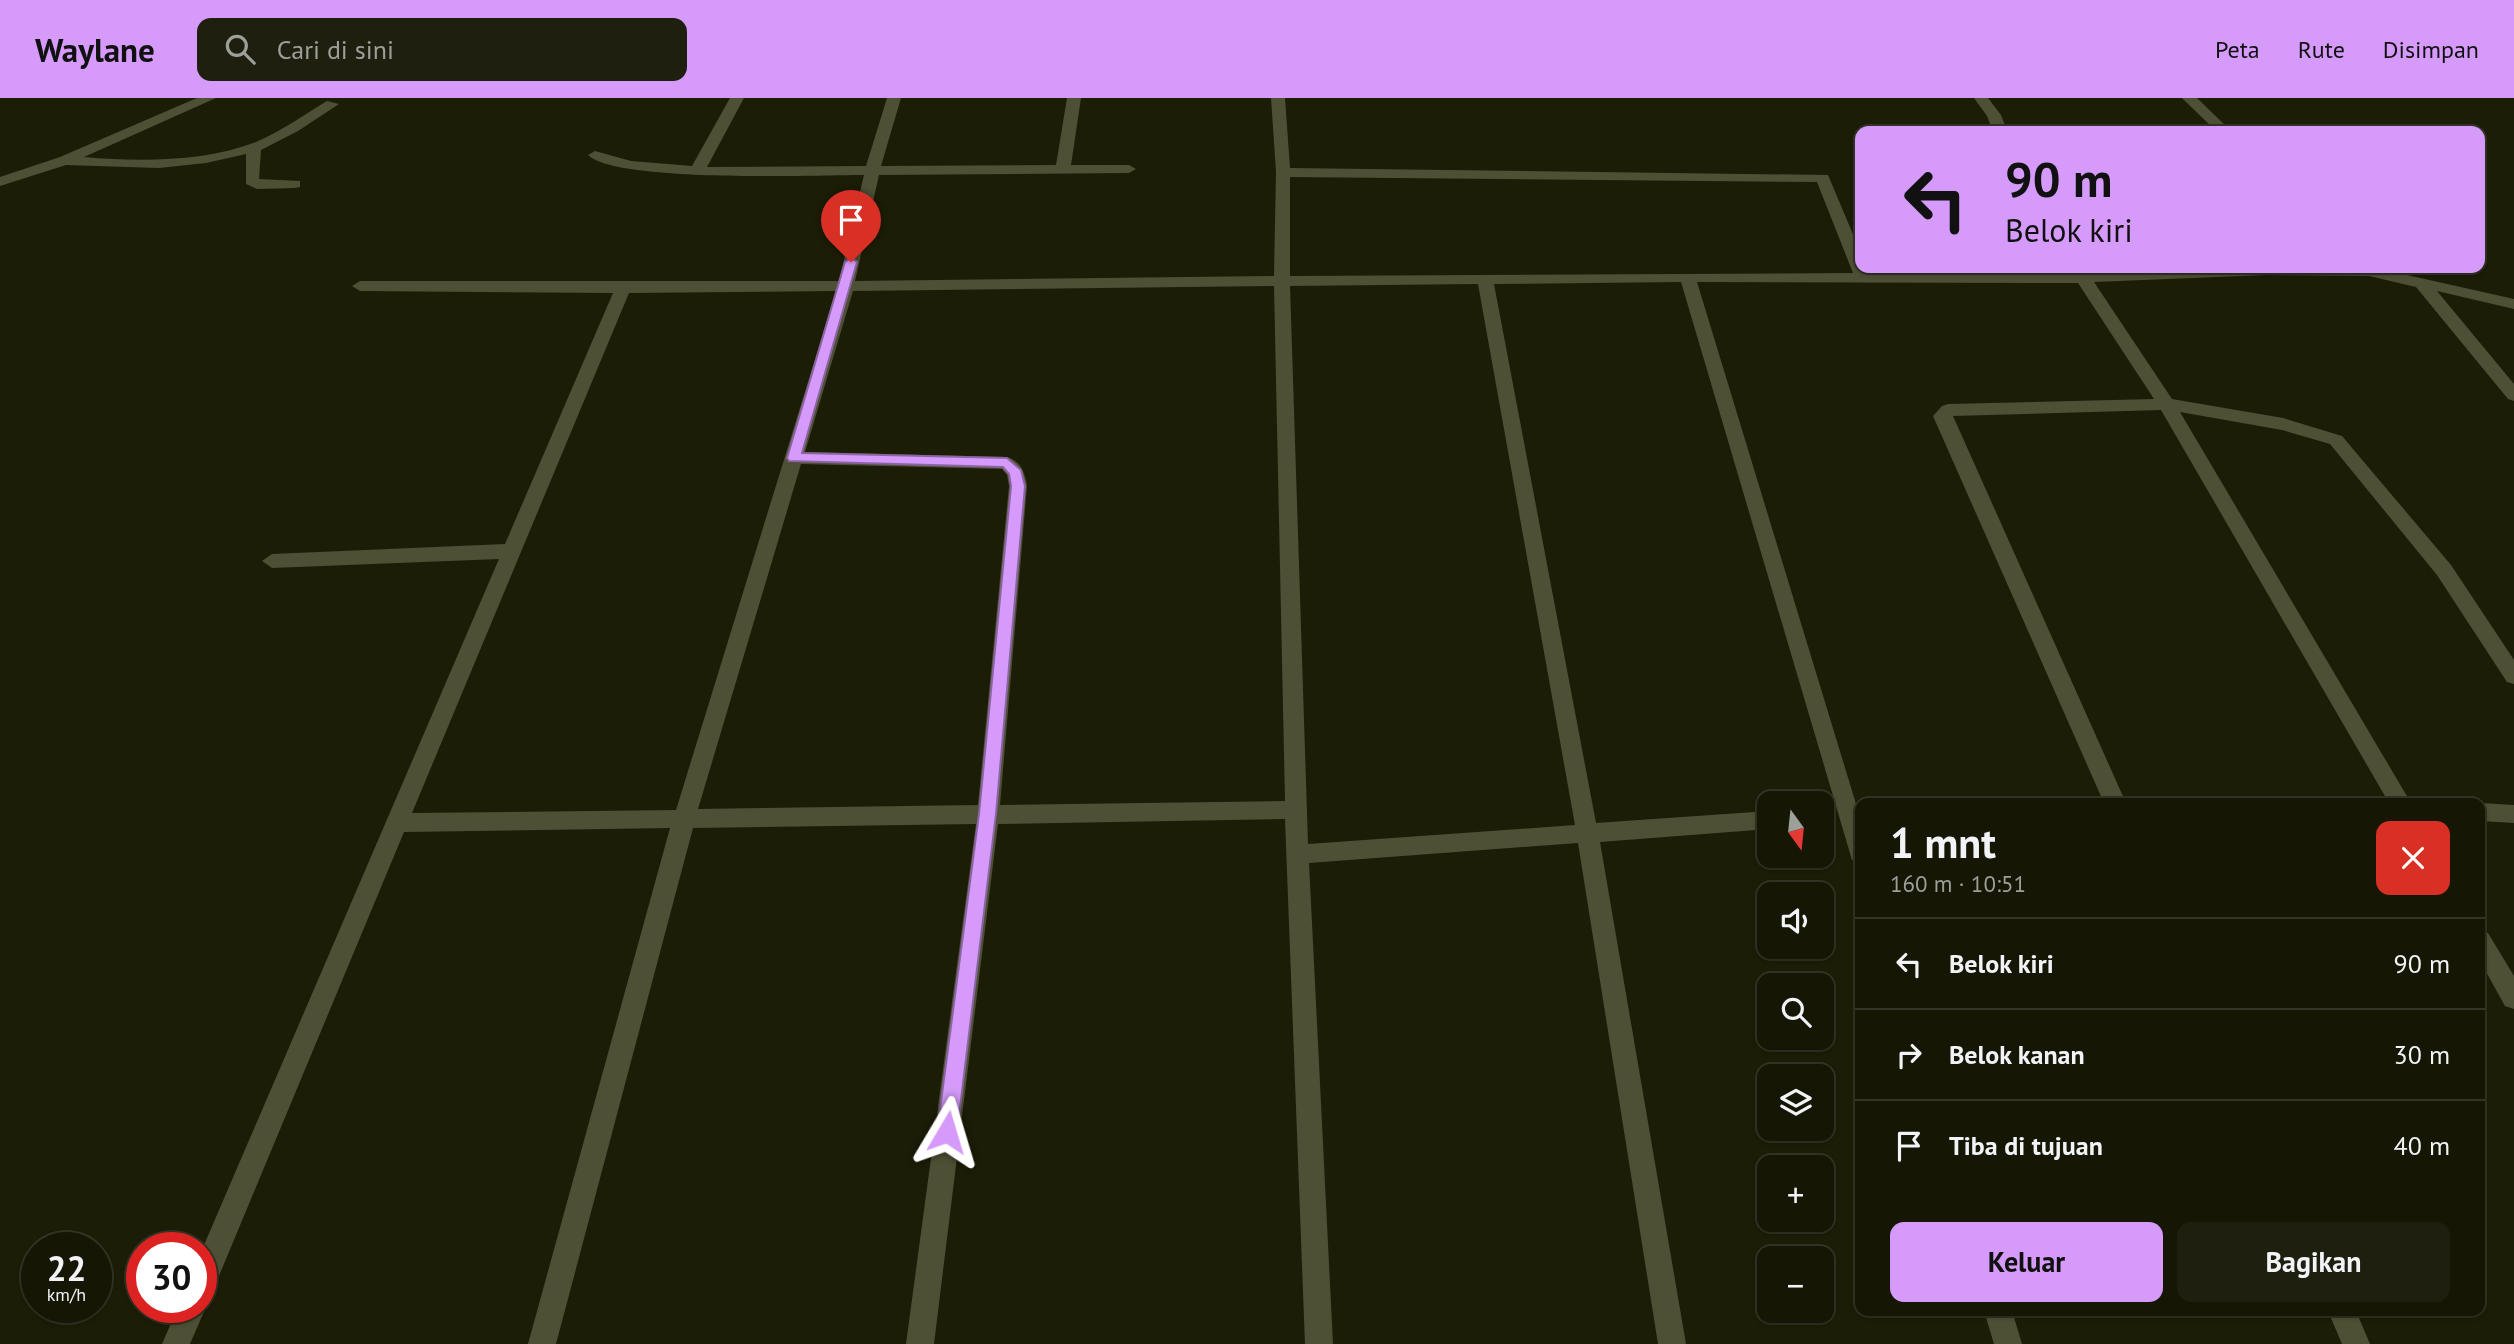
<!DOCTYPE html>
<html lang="id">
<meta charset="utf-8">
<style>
:root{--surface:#151604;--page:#1e1f0e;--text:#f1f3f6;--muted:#9d9f9a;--line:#343526;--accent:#d69bfa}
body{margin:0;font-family:"PT Sans",sans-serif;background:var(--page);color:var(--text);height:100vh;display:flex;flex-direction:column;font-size:26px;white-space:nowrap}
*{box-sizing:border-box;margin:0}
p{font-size:23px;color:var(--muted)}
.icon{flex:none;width:38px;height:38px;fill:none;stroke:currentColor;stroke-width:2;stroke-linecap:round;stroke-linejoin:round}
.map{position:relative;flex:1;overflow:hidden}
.side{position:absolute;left:1855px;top:700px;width:630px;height:518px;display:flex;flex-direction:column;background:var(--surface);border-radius:14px;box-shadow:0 2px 5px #0004,0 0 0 2px var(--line)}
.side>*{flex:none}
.top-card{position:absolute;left:1855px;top:28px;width:630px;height:147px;border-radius:14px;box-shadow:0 2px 5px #0004,0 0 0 2px var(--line);background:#d69bfa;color:#111;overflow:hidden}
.needle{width:46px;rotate:165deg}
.fabs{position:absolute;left:1757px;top:693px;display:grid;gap:14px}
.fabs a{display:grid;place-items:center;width:77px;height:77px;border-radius:14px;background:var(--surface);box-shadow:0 2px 5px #0004,0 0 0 2px var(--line);font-size:35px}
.speed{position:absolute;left:21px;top:1134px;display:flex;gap:14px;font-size:35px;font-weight:700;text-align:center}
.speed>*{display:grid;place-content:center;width:91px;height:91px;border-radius:50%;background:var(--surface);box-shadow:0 2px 5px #0004,0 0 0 2px var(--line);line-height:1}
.speed small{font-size:18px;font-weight:400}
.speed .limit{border:10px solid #d22;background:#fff;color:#111}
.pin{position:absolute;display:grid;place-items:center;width:60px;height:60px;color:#fff;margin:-72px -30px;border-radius:50% 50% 50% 0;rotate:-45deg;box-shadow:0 0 7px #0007}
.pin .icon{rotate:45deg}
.me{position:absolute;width:77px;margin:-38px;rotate:7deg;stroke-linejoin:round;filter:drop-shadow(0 0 5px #0008)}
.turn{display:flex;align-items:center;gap:24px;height:147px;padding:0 35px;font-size:32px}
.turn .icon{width:91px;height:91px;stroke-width:2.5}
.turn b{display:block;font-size:49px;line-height:60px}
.round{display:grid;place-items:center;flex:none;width:74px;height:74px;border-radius:14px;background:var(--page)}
.head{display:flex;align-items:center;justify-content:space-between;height:119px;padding:0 35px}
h1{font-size:42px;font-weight:700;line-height:52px}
.cta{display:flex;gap:14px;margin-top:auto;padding:14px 35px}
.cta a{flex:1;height:80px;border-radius:14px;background:var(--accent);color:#111;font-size:28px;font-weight:700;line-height:80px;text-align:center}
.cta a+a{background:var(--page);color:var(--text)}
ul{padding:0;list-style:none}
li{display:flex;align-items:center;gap:21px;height:91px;padding:0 35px;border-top:2px solid var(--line)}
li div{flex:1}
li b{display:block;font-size:26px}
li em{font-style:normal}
header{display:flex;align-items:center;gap:42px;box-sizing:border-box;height:98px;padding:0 35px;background:var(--accent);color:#111}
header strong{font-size:33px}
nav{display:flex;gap:38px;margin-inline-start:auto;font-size:24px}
.search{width:490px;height:63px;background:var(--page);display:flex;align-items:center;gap:18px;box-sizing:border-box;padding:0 24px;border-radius:14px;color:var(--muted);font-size:26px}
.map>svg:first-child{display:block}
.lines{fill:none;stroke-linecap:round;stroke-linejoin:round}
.street{fill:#4e5035;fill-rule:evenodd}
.route{fill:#d69bfa;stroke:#8b65a2;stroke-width:2}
</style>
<header>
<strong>Waylane</strong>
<div class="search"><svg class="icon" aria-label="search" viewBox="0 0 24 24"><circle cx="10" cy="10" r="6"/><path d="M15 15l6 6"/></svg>Cari di sini</div>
<nav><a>Peta</a><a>Rute</a><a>Disimpan</a></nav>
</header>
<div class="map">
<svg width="2514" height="1246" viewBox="0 0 2514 1246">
<rect width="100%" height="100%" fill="#1c1d06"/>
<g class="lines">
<g class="street">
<path d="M197,0H216L84,59C139,64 204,64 256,44C281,33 304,17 327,3L339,6L298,33L261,52L259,81L300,83V89L295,90L257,91L246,86V56L206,65L159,70L66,67L0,88V79L60,59Z"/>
<path d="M730,0H744L707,69L866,68L887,0H901L881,68L1056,67L1067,0H1081L1071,67H1129L1136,71L1129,75L879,77L855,183L1274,178L1276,74L1271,0H1285L1290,70L1828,77L1860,153V170H1867L1869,175H2072V170H2084L2088,175L2207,170H2376L2514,201V211L2437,193L2514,286V303L2508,301L2416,189L2369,178L2267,177L2094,184L2172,301L2283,320L2342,338L2451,467L2514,562V586L2507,584L2437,477L2330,346L2282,332L2180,314L2411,705H2389L2161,312L1953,318L2126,705H2104L1933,318L1942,308L1948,306L2154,301L2078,185L1697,184L1860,719V765L1852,762L1681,184L1494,186L1596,725L1769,713V731L1600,744L1686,1246H1658L1578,745L1309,765L1333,1246H1305L1285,721L998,726L934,1246H906L976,726L693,730L556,1246H528L670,730L404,734L211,1197L202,1200L206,1209L190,1246H162L178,1209H201V1154L499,461L272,470L262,463L272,456L505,446L613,195L360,193L352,188L360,183H839L864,77C816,77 617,85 588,57L595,53L631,63L692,68ZM1290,79L1817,84L1853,175L1290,178ZM1478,186L1575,727L1308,746L1290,188ZM1274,188L1285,703L1000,707L1027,388C1025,375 1021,363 1007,359L805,354L853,193ZM836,193L676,712L412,715L629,195ZM801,366L1002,371L1007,377L1009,388L978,707L698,711Z"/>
<path d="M1974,0H1988L2001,17L2007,33H1993L1987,18Z"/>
<path d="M2182,0H2197L2231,33H2216Z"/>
<path d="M2479,705H2480L2514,707V725L2480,723Z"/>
<path d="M2480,832L2488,835L2514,878V911L2505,908L2480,863Z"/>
<path d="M1984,1213H2012L2022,1246H1994Z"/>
<path d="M2328,1213H2356L2370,1246H2342Z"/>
</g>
</g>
<path class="route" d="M851,160L857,164L802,355L1007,360L1021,372L1025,388L996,716L957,1034L954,1041L947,1044L940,1041L937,1034L979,716L1011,388L1009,376L1003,369L789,363L787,360L845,164Z"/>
</svg>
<div class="fabs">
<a><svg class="needle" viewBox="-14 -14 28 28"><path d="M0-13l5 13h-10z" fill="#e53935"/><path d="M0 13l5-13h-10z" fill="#9d9f9a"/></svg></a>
<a><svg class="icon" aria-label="sound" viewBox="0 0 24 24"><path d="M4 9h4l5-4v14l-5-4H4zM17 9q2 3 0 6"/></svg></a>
<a><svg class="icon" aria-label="search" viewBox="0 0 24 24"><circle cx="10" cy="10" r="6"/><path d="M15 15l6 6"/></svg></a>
<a><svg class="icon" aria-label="layers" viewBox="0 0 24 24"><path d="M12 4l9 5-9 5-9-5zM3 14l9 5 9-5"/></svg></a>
<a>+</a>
<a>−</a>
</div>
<div class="speed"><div>22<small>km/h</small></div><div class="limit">30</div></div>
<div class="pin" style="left:851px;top:164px;background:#d93025"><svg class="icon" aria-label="arrive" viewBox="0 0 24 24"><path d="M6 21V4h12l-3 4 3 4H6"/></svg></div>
<svg class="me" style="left:947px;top:1034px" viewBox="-20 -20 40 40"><path d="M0-17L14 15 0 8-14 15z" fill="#d69bfa" stroke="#fff" stroke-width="4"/></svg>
<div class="top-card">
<div class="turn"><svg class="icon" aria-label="left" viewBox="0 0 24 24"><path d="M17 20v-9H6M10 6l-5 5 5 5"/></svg><div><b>90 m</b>Belok kiri</div></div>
</div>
<section class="side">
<div class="head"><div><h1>1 mnt</h1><p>160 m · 10:51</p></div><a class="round" style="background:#d93025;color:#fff"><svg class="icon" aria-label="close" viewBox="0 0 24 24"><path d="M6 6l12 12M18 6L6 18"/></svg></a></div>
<ul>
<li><svg class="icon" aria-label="left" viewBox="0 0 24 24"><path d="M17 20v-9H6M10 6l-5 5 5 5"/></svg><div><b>Belok kiri</b></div><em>90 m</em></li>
<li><svg class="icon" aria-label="right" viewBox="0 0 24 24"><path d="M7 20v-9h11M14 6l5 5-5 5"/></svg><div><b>Belok kanan</b></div><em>30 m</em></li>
<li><svg class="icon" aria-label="arrive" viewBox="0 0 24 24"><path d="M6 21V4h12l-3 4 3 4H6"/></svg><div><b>Tiba di tujuan</b></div><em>40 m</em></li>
</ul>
<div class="cta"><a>Keluar</a><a>Bagikan</a></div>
</section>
</div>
